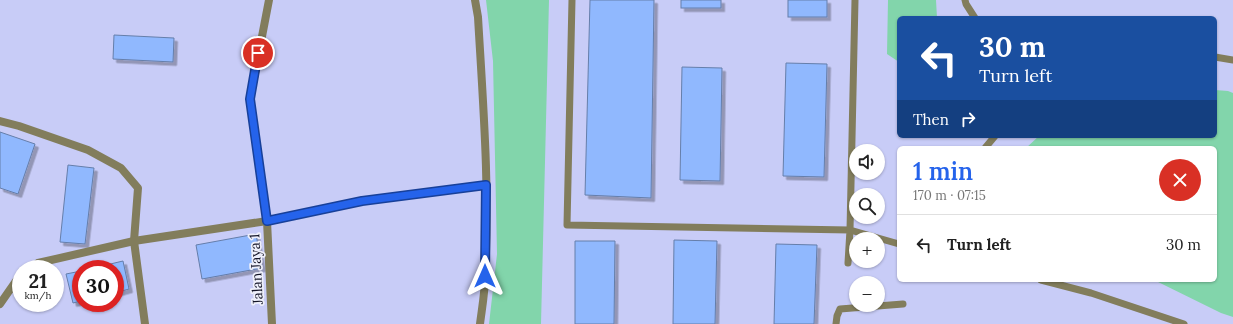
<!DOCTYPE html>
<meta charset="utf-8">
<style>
:root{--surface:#fff;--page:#f2f2f2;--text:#222;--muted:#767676;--line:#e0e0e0;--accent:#2563eb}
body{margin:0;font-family:Lora,serif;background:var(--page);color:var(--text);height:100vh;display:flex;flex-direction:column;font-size:15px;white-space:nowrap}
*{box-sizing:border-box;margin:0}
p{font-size:13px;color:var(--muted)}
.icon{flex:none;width:22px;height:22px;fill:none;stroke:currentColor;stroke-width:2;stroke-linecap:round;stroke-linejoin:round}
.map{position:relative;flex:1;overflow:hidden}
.sheet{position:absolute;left:897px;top:146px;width:320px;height:136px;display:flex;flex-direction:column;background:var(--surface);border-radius:6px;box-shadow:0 1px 3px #0004}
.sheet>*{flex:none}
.guide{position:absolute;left:897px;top:16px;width:320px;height:122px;border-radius:6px;box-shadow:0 1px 3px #0004;background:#1a4fa0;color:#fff;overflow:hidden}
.controls{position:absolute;left:849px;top:144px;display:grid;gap:8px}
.controls a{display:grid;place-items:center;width:36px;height:36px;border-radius:50%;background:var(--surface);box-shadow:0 1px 3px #0004;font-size:20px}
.speed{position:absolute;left:12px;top:260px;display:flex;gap:8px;font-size:20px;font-weight:700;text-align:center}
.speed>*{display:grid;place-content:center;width:52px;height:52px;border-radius:50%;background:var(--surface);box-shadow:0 1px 3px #0004;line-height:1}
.speed small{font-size:10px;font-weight:400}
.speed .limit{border:6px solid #d22;background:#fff;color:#111}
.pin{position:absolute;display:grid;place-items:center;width:34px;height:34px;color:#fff;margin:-17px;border:2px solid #fff;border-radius:50%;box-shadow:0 1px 4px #0007}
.me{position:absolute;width:44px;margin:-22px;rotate:0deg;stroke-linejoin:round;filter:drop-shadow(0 0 3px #0008)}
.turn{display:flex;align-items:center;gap:14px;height:84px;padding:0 16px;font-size:18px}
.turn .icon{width:52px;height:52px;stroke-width:2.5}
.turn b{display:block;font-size:28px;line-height:34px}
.then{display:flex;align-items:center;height:38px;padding:0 16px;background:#0003;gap:8px;font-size:15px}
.round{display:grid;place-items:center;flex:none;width:42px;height:42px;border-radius:21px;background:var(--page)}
.summary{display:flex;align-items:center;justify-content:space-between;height:68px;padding:0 16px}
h1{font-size:24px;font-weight:600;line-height:30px;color:var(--accent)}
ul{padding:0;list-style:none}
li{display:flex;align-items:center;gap:12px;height:60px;padding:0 16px;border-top:1px solid var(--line)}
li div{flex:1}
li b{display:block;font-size:15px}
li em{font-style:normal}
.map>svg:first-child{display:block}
.green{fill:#82d5ab}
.building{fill:#90b8fe;stroke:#657eaa;filter:url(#shadow)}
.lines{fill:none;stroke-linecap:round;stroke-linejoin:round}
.service{stroke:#827d5c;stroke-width:7}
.minor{stroke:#827d5c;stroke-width:8}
.route-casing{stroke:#184099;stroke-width:10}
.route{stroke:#2563eb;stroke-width:7}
.labels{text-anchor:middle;stroke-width:3.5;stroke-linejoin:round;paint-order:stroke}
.street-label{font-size:14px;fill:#131427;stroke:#eff0fb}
</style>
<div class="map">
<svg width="1233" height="324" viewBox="0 0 1233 324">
<defs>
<filter id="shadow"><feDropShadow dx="3.5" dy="3.5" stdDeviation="0" flood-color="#0004"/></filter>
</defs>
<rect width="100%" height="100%" fill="#c8ccf7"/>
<g class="green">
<path d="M486,0H549L541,324H489L497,254L493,61Z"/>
<path d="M888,0H936L937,18H899V62L887,54Z"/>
<path d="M1215,90L1228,91L1233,93V317L1221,313L1154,280H1215V148H1026L1039,136H1215Z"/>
</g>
<g class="building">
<path d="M590,0H654L651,198L585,195Z"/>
<rect x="681" y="0" width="40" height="8"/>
<rect x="788" y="0" width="39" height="17"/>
<path d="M114,35L174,38L173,62L113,59Z"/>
<path d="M786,63L827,64L824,177L783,176Z"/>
<path d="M682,67L722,68L720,181L680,180Z"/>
<path d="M0,132L35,144L18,194L0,188Z"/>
<path d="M68,165L94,168L85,244L60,242Z"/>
<path d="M256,234L262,268L202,279L196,245Z"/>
<path d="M674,240L717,241L715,324H673Z"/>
<path d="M575,241H615L614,324H575Z"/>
<path d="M776,244L817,245L814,324H774Z"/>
<path d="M123,261L129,289L115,293V269H89Z"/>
<path d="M81,271V301L73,303L66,274Z"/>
</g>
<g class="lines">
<g class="service">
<path d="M572,0L567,225L850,230L848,263"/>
<path d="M855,0L850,230L899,244"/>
<path d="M965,0L966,4L975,18"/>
<path d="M1215,57L1233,60"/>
<path d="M985,148L995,136"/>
<path d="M1041,280L1091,293L1184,324"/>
<path d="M836,324L837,316L840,309L903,304"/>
</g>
<g class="minor">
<path d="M269,0L250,99L267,221L272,324"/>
<path d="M475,0L478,17C483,103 490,190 485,276C485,292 482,308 480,324"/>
<path d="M0,121L19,126L88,150L121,168L138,188L134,241L145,324"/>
<path d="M31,269L38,263L134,241L267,221L361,201L486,185"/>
<path d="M0,304L16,281L21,277"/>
</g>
</g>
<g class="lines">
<defs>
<path id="route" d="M258,53L250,99L267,221L362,201L486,185L485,276"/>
</defs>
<use href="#route" class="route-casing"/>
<use href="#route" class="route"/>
</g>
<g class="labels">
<g class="street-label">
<text transform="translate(256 269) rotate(-93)" y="5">Jalan Jaya 1</text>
</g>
</g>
</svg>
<div class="controls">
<a><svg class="icon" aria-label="sound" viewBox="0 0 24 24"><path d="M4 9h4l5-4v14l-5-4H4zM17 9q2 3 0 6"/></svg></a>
<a><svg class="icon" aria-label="search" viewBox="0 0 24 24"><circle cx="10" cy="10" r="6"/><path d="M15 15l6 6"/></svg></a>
<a>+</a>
<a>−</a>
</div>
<div class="speed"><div>21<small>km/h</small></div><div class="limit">30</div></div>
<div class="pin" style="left:258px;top:53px;background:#d93025"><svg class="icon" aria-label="arrive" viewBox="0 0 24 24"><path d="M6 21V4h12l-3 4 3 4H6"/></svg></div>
<svg class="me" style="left:485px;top:276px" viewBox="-20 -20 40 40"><path d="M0-17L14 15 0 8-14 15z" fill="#2563eb" stroke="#fff" stroke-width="4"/></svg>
<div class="guide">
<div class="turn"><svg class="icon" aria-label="left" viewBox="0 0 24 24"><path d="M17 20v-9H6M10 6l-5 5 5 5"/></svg><div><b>30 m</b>Turn left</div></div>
<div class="then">Then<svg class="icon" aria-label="right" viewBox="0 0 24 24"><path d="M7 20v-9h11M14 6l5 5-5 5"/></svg></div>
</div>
<section class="sheet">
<div class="summary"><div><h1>1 min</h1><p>170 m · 07:15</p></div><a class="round" style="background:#d93025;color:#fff"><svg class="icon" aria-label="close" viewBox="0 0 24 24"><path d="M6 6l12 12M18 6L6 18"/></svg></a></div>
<ul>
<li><svg class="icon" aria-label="left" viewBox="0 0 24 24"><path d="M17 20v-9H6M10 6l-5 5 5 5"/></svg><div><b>Turn left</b></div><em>30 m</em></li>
</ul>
</section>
</div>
